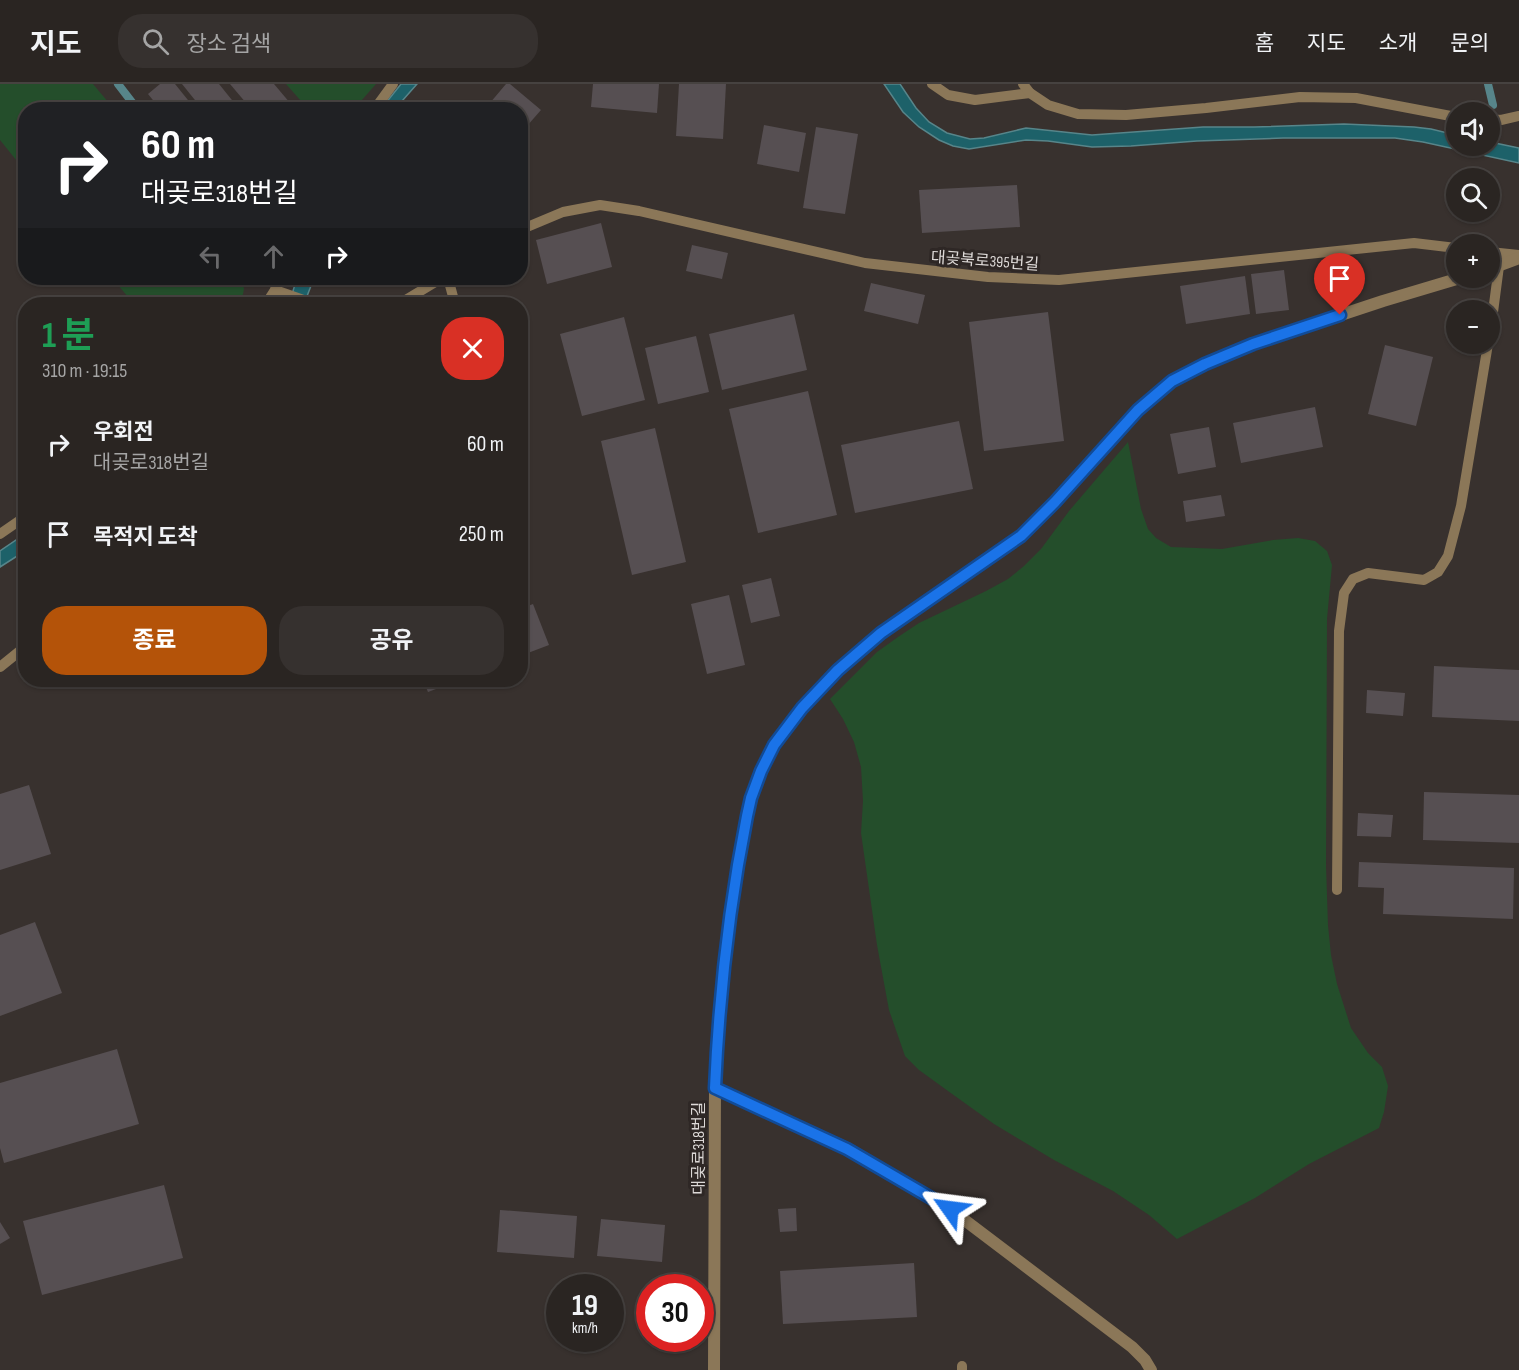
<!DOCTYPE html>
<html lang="ko">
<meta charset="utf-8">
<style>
:root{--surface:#2a2522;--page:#36312f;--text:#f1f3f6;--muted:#a5a5a5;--line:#464240;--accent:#b45309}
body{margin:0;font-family:"Sofia Sans Condensed","Noto Sans KR",sans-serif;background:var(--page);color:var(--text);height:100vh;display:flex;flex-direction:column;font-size:22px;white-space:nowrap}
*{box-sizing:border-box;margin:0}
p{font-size:20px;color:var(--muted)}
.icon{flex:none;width:33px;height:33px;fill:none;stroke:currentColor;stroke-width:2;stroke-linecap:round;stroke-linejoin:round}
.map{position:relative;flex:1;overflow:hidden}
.details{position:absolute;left:18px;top:213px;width:510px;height:390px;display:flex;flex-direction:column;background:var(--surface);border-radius:24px;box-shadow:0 2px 4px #0004,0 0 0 2px var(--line)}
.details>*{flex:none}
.guide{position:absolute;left:18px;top:18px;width:510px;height:183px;border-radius:24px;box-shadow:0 2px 4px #0004,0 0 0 2px var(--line);background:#202124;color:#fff;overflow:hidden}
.fabs{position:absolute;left:1446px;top:18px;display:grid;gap:12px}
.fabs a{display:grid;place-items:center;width:54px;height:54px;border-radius:50%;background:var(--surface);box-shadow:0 2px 4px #0004,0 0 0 2px var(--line);font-size:30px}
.speed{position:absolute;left:546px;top:1190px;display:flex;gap:12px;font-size:30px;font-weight:700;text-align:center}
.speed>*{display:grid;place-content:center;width:78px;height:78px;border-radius:50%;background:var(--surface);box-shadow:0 2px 4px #0004,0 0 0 2px var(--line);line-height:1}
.speed small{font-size:15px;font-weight:400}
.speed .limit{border:9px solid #d22;background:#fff;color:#111}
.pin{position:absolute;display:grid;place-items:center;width:51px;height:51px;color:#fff;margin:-62px -26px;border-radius:50% 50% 50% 0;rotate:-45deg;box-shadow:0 0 6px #0007}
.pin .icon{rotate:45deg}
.me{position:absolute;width:66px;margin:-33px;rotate:301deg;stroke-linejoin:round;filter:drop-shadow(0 0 4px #0008)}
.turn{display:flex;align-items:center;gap:21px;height:126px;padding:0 24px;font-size:27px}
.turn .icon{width:78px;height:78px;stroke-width:2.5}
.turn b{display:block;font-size:42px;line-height:51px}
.lanes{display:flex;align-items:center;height:57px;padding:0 24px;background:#0003;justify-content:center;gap:30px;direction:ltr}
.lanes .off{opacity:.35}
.round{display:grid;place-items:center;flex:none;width:63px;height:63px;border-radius:24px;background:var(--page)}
.overview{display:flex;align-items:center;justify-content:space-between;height:102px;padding:0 24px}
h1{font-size:36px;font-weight:700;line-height:45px;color:#1e9e55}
.button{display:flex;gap:12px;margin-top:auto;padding:12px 24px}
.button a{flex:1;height:69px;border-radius:24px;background:var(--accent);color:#fff;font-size:24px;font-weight:700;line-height:69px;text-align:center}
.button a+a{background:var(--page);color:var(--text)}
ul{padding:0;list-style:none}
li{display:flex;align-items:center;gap:18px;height:90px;padding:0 24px}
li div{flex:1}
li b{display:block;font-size:22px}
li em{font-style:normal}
header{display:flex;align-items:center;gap:36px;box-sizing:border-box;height:84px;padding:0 30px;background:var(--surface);border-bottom:2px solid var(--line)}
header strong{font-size:28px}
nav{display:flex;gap:33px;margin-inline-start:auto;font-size:21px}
.search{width:420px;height:54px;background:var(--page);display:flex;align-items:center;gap:15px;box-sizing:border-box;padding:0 21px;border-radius:24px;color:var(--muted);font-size:22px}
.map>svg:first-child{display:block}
.green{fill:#244e2b}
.water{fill:#1d6169;stroke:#57858a;stroke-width:1.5}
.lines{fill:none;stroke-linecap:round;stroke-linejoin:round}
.stream{stroke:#57858a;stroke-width:8}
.building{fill:#564f52}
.lane{stroke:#8b7758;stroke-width:10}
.street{stroke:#8b7758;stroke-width:12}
.route-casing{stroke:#114b97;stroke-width:15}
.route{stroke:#1a73e8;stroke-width:10}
.labels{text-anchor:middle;stroke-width:6;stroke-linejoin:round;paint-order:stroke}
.street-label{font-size:16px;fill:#ddd9d7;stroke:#2e2725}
</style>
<header>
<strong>지도</strong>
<div class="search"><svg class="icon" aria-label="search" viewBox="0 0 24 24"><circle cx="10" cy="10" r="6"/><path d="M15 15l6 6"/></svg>장소 검색</div>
<nav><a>홈</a><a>지도</a><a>소개</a><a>문의</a></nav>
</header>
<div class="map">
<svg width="1519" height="1286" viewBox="0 0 1519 1286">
<rect width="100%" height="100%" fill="#38312e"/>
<g class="green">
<path d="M0,0H93L114,25L26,26L25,87L0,56Z"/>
<path d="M286,0H376L354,25L309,26Z"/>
<path d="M112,194H242L244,205L241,220H134Z"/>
<path d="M1128,358L1141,425L1148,445L1156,454L1171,463L1222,465L1273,456L1298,454L1315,457L1327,467L1332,481L1327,535L1326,782L1328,841L1331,871L1337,900L1351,944L1368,969L1382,983L1388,1002L1384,1028L1379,1044L1309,1080L1255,1114L1177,1155L1149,1131L1113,1107L1054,1076L994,1040L948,1007L919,986L905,972L889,926L877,861L861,749L863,717L861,683L854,658L843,635L830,615L877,568L898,553L919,539L986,507L1008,495L1024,482L1041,465L1069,427Z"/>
</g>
<g class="water">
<path d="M401,0H417L395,25H381Z"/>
<path d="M884,0H900L916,24L929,38L947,49L970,55L984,54L1026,44L1092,51L1203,43H1254L1344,40L1414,43L1431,45L1456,51V62H1490V58L1519,64V79L1423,58L1395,54H1283L1197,57L1131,62L1092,63L1048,57L1026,56L969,65L953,62L939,56L919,43L903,28Z"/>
<path d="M297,194H314L304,220H289Z"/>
<path d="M25,450V467L0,483V467Z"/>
</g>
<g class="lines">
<g class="stream">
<path d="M118,0L138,26"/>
<path d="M1488,0L1493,21"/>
</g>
</g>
<g class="building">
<path d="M160,0H175L196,26H161L148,10Z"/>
<path d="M182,0H219L240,26H203Z"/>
<path d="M230,0H274L296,26H252Z"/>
<path d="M506,0H510L541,26L520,50V26H484Z"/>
<path d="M593,0H659L657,29L591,23Z"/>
<path d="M679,0H726L723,55L676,52Z"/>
<path d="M764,41L806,49L799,88L757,80Z"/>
<path d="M816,43L858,50L845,130L803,124Z"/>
<path d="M1017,101L1020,143L922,149L919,106Z"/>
<path d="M601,139L612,183L547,200L536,156Z"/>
<path d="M692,161L728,169L722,195L686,187Z"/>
<path d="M1284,186L1289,226L1256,230L1251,190Z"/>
<path d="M1245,192L1250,230L1186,240L1180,202Z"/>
<path d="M871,199L925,211L918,240L864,227Z"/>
<path d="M1048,228L1064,357L984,367L969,238Z"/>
<path d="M794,230L807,286L722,306L709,250Z"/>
<path d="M624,233L645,316L582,332L560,250Z"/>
<path d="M696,252L709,308L658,320L645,264Z"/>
<path d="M1385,261L1433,273L1416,342L1368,330Z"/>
<path d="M808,307L837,431L758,449L729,325Z"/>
<path d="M1315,323L1323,363L1241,379L1233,339Z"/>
<path d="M959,337L973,405L855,429L841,361Z"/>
<path d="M1209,343L1216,383L1178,390L1170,350Z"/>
<path d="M655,344L686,478L632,491L601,357Z"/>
<path d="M1221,411L1225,432L1186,438L1183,417Z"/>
<path d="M771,494L780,532L751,539L742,501Z"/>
<path d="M729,511L745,581L707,590L691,520Z"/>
<path d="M533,520L549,561L520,572V525Z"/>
<path d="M1434,582L1519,586V637L1432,633Z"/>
<path d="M423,596H460L428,608Z"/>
<path d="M1367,606L1405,609L1403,632L1366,629Z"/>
<path d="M29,701L51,770L0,786V710Z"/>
<path d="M1424,708L1519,711V759L1423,756Z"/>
<path d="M1358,729L1393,731L1391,753L1357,752Z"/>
<path d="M1359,778L1514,784L1513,835L1383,830L1384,804L1358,803Z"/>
<path d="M35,838L62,909L0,932V851Z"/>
<path d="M117,965L139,1040L4,1079L0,1064V999Z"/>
<path d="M164,1101L183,1174L42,1211L23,1137Z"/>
<path d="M796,1124L797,1147L780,1148L778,1125Z"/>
<path d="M500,1126L577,1132L574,1174L497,1168Z"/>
<path d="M601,1135L665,1141L662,1178L597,1172Z"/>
<path d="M0,1138L10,1154L0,1160Z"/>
<path d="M914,1179L917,1233L783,1240L780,1187Z"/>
</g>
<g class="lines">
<g class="lane">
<path d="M932,0L948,11L975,16L1030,9"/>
<path d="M1023,0L1030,9L1048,21L1078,30L1126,31L1206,24L1300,13L1356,14L1456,33"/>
<path d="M374,26L393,0"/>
<path d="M1490,35L1501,36L1519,32"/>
<path d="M520,146L563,128L600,121L639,127L865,179L988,193L1059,196L1414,159L1456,164"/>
<path d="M1490,168L1519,171"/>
<path d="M448,194L455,220"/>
<path d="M275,206L279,194"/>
<path d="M266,220L275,206L315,220"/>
<path d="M399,220L442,194"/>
<path d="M1490,251L1499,182"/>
<path d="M0,450L26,432"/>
<path d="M0,583L26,562"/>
<path d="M1337,806L1339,547L1344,509L1353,495L1368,489L1424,496L1438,488L1448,472L1461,422L1488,260"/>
<path d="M962,1282V1286"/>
</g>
<g class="street">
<path d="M1490,185L1519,174"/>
<path d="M715,1004L847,1064L950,1125L1132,1263L1145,1276L1151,1286"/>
<path d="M714,1286L715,1004L719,932L726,863L743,751L751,714L761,687L774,661L802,624L838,586L881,549L1021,452L1055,418L1138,326L1172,297L1205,280L1253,260L1383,217L1460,194"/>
</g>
</g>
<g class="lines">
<defs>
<path id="route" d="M950,1125L847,1065L715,1004C719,913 729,822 747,732L751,714L761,687L774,661L802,624L838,586L881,549L1021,452L1055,418L1138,326L1172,297L1205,280L1253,260L1340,231"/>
</defs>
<use href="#route" class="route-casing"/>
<use href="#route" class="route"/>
</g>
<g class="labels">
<g class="street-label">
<text transform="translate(985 176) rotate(4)" y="6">대곶북로395번길</text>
<text transform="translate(698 1064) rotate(-90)" y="6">대곶로318번길</text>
</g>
</g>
</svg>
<div class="fabs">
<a><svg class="icon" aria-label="sound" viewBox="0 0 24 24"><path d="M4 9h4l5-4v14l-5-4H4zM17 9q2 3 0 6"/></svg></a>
<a><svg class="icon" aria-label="search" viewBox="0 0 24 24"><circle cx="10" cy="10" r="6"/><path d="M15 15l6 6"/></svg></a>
<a>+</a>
<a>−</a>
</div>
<div class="speed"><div>19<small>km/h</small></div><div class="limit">30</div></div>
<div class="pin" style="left:1340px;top:231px;background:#d93025"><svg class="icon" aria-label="arrive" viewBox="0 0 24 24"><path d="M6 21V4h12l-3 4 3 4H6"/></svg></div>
<svg class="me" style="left:950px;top:1125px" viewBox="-20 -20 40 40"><path d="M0-17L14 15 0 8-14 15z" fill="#1a73e8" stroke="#fff" stroke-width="4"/></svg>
<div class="guide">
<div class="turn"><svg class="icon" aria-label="right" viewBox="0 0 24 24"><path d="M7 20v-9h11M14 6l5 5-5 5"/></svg><div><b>60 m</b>대곶로318번길</div></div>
<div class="lanes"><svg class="icon off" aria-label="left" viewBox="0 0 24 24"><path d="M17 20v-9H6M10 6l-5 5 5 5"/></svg><svg class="icon off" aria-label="ahead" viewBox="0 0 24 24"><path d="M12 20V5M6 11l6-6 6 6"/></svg><svg class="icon" aria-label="right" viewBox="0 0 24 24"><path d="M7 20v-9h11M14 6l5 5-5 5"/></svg></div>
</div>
<section class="details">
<div class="overview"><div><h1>1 분</h1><p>310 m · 19:15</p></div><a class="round" style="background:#d93025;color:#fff"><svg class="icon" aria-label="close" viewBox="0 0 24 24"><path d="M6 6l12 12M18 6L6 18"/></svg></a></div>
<ul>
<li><svg class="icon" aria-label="right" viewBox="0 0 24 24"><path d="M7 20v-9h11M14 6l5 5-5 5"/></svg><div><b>우회전</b><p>대곶로318번길</p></div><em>60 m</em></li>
<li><svg class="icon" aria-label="arrive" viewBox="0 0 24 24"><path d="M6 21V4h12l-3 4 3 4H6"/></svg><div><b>목적지 도착</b></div><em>250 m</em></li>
</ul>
<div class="button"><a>종료</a><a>공유</a></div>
</section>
</div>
